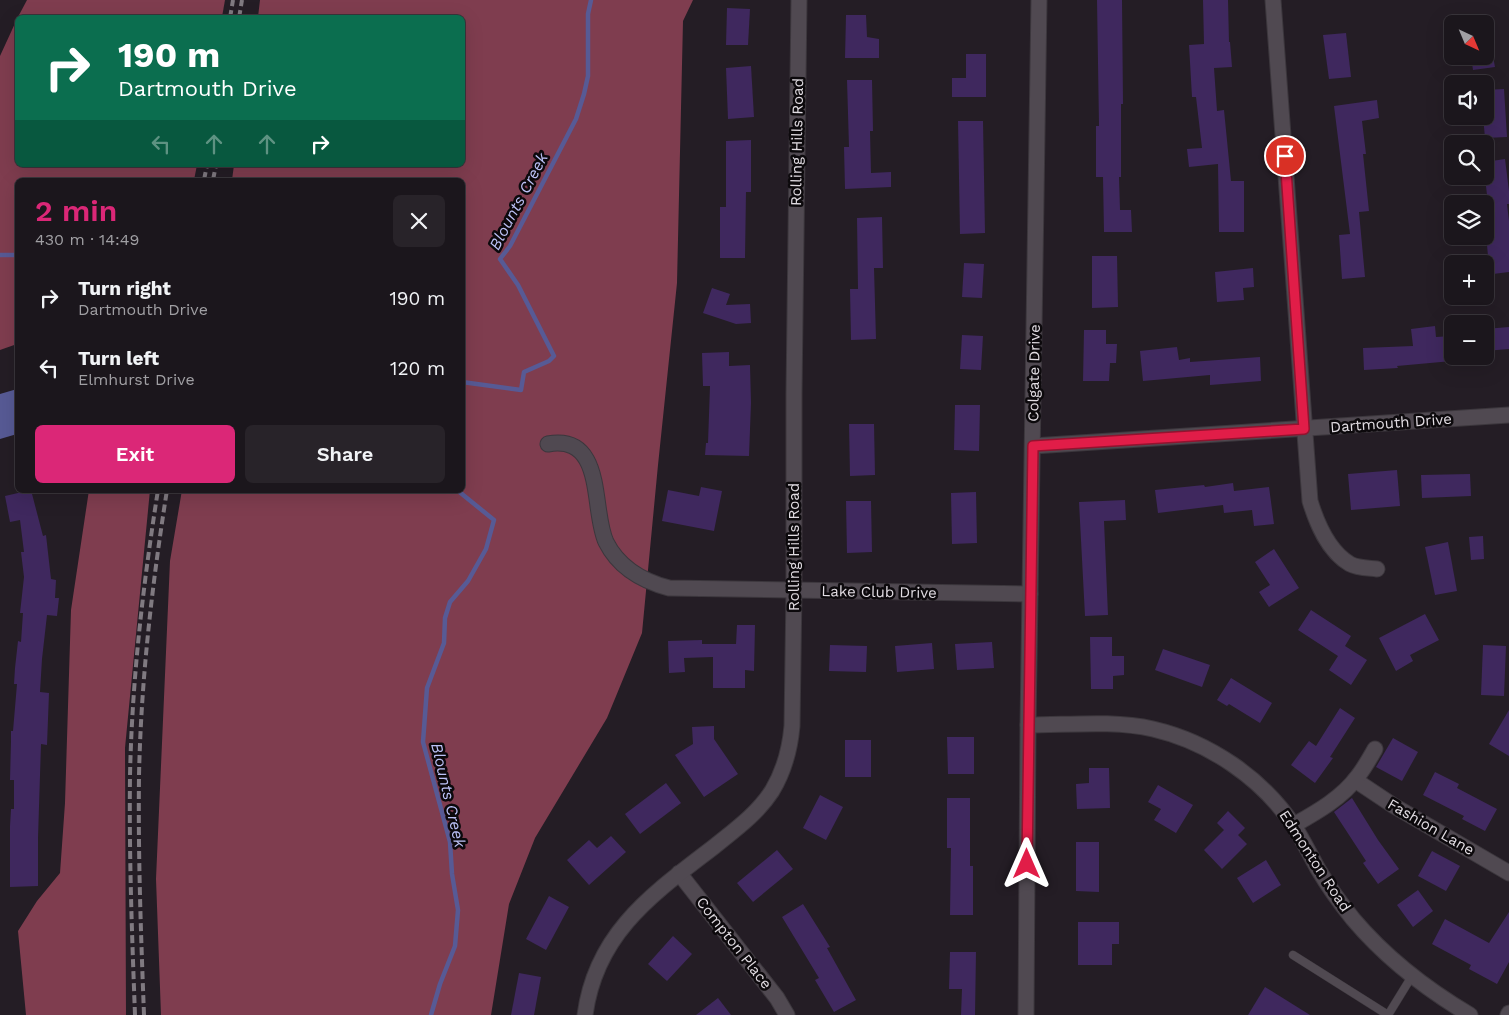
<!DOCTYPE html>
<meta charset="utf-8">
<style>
:root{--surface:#1b161c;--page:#282329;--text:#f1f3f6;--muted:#a09fa3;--line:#39353b;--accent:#db2777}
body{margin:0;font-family:"Work Sans",sans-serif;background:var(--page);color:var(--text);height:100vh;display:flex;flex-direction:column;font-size:19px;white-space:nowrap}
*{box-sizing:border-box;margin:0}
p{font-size:16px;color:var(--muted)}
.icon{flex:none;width:28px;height:28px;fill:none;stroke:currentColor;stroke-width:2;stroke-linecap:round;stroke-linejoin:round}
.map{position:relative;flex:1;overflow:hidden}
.details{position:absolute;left:15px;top:178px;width:450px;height:315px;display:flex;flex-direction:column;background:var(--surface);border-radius:8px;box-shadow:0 5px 20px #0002,0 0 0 1px var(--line)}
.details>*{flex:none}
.banner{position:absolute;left:15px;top:15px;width:450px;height:152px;border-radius:8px;box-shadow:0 5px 20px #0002,0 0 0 1px var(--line);background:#0b6e4f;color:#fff;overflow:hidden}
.needle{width:32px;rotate:136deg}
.fabs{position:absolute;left:1444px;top:15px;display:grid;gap:10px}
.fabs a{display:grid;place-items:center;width:50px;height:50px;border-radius:8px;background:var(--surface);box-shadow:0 5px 20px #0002,0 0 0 1px var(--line);font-size:25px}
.pin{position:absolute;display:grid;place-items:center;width:42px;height:42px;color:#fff;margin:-21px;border:2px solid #fff;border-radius:50%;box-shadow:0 1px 5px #0007}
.me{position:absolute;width:55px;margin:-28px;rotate:0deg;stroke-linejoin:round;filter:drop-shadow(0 0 4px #0008)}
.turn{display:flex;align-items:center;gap:18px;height:105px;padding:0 20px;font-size:22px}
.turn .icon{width:65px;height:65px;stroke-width:2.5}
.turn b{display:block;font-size:35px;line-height:42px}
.lanes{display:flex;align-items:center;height:48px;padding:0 20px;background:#0003;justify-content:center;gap:25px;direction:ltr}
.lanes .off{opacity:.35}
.round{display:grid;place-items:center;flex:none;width:52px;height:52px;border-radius:8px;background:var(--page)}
.headline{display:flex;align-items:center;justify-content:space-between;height:85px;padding:0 20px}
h1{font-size:30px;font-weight:600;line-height:38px;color:var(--accent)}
.button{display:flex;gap:10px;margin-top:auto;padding:10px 20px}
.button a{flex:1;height:58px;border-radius:8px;background:var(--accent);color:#fff;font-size:20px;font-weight:600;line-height:58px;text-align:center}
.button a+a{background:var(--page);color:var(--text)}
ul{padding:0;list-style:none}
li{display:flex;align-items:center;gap:15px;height:70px;padding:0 20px}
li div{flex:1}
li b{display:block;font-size:19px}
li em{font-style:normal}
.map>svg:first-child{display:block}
.forest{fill:#7f3d4f}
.water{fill:#575a95}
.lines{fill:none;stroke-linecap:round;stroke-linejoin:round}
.stream{stroke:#575a95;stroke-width:4.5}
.building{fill:#3f285e}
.lane-casing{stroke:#3c373d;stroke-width:9}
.street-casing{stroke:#3c373d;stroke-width:17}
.lane{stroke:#504951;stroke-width:8}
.street{stroke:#504951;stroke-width:15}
.rail{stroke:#807a81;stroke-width:4;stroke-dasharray:8 4;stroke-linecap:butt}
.route-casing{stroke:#92132f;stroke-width:12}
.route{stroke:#e11d48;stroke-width:9}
.labels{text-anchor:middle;stroke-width:5;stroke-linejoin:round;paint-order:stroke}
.street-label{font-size:15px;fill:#e1dce2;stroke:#0c090c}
.water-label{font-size:16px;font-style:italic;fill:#bbc0f5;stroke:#0c090c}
</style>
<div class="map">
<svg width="1509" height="1015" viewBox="0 0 1509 1015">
<rect width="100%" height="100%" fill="#241d25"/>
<g class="forest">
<path d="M27,0H225L222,17H18Z"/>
<path d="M260,0H693L683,21L677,283L658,465L642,633L607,718L535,838L509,904L491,1015H161L156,879L170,561L182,490H462V180H232L234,165H462V18L258,17Z"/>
<path d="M17,19L18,165H197L194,180H18L17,344L0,350V56Z"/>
<path d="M89,490H150L125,748L126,1015H26L18,931L37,901L60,873L65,803L71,610Z"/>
</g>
<path class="water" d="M17,389V434L0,439V394Z"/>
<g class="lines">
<g class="stream">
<path d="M0,255H18"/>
<path d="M462,382L521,390L524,372L549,361L554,356L518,285L500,259L510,246L576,119L584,94L588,76V14L591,0"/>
<path d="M431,1015L440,984L455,946L458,910L452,874L450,842L423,742L427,688L444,643L445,618L450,602L468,581L486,549L494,520L457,490"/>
</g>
</g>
<g class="building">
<path d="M1097,0H1122L1123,104H1121V177H1119L1120,210H1131L1132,232H1104L1103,177H1096V126H1099Z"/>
<path d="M1203,0H1228L1229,42H1230L1232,67L1214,68L1217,111L1224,110L1231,181H1244V232H1219L1218,164L1189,167L1187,149L1202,148L1196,97H1192L1189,45L1204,44Z"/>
<path d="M727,8L750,9L748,45H726Z"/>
<path d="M846,15H866L867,37L879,39V58H845Z"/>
<path d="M1346,33L1351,77L1329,79L1323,35Z"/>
<path d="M966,54H986V97H952V78H966Z"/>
<path d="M1471,56H1493L1495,67L1473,70Z"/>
<path d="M751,66L754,117L728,119L726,68Z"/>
<path d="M847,80H872L873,131H870L871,173L891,172V187L845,189L844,147H849Z"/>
<path d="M1504,89L1507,137L1485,138L1483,116H1485V90Z"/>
<path d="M1377,100L1379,118L1362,121L1366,154H1363L1369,211L1359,212L1365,277L1342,279L1339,235L1350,234L1334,106Z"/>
<path d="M958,121H983L985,233L960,234Z"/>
<path d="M751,140V192H746L745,258H720V207H726V141Z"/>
<path d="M1505,159L1509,191V204H1507L1509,221V272L1485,275V256H1488L1485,223L1490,222L1485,177V162Z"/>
<path d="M882,217L883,268H874L876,339L851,340L850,289H858L857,218Z"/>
<path d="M1092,256H1117L1118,307L1092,308Z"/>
<path d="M964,263L984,264L982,298L962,297Z"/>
<path d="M1253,268L1254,287L1243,288L1244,300L1217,302L1215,272Z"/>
<path d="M712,288L730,294L726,305L750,304L751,323L736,324L703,313Z"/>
<path d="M1435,326L1436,337L1452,336V361L1397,366L1398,368L1364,370L1363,348L1413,346L1411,329Z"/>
<path d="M1509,327V349L1485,351V329Z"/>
<path d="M1084,330H1106V344H1117L1116,363H1110L1109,381H1083Z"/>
<path d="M962,335L983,336L981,370L960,369Z"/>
<path d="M1177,347L1179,360L1190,358V362L1260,357L1261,381L1210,385V375L1143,381L1140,351Z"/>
<path d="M729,352V366L750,365L751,403L749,456L705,455L706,443H708L710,386H703L702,353Z"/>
<path d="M955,405H980L979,451L954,450Z"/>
<path d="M849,424H874L875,475L850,476Z"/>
<path d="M1397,470L1400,506L1351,510L1348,474Z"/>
<path d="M1470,474L1471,496L1422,498L1421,475Z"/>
<path d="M1233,483L1234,491L1269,487L1274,524L1254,526L1252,510L1224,513L1223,505L1158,513L1155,490L1204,485L1205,487Z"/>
<path d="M701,487L722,491L714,531L662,521L668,490L699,496Z"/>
<path d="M31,490L43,536L46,535L51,579L56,580L55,598H59L57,616L47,615L42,659L40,692L49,693L47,745L41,744L38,838V886L10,887V826L11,809H14V780H10L11,741V731H13L17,684H14L15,668L18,641L21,642L23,613H20L24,577L21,552H24L20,520L10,522L5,496Z"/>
<path d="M976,492L977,543L952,544L951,493Z"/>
<path d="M1125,500L1126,520L1104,521L1108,615L1085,616L1079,502Z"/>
<path d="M846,501H871L872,552L847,553Z"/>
<path d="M1483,536L1484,559L1471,560L1469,537Z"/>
<path d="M1448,542L1457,591L1435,595L1425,547Z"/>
<path d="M1274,549L1299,588L1269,607L1259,592L1270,585L1255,562Z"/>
<path d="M1311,610L1351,636L1345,646L1367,660L1351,685L1329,670L1338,656L1298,630Z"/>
<path d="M1425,614L1439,640L1410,655L1413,661L1396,671L1379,638Z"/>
<path d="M737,625H755L754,671L745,670V688H713V657L684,658L685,672L669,673L668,641L702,640V644H736Z"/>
<path d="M1090,637H1112V656H1124V675L1113,676V689H1091Z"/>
<path d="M992,642L994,668L957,670L955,644Z"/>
<path d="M932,643L934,669L897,672L895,646Z"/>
<path d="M830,645L867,646L866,672L829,671Z"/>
<path d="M1483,645L1506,646L1504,696L1481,695Z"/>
<path d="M1163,649L1210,665L1202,687L1155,670Z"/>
<path d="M1231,678L1272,703L1260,723L1229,704L1227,706L1217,700Z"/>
<path d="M1340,708L1355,718L1330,757L1333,758L1315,783L1291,765L1309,741L1316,746Z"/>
<path d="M1509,710V756L1489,744Z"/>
<path d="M714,726V739L738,774L704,797L675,755L693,744L692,727Z"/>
<path d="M947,737H974V774H948Z"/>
<path d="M1393,738L1418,752L1402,781L1376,767Z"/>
<rect x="845" y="740" width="26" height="37"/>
<path d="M1089,768H1109L1110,808L1077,809L1076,784L1089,783Z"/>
<path d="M1435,772L1459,784L1457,788L1497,809L1485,831L1462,819L1464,816L1423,795Z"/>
<path d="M666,783L681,803L640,834L625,814Z"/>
<path d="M1158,785L1193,805L1176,833L1154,820L1161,809L1148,802Z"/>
<path d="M820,795L843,807L826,840L803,828Z"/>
<path d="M947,798H970V866H973V915H950L951,848H947Z"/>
<path d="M1352,798L1378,840L1399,869L1378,884L1363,863L1366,861L1334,812Z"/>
<path d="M1228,811L1245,828L1238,835L1247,844L1222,869L1204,850L1224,830L1217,823Z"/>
<path d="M611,836L626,852L589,885L567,860L589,840L597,848Z"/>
<path d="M1076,842H1099V892L1076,891Z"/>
<path d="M777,850L793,869L753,902L737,883Z"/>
<path d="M1432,851L1460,866L1446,891L1418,876Z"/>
<path d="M1266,860L1281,885L1253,903L1237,878Z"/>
<path d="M1418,890L1433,911L1413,927L1397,905Z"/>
<path d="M549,896L569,907L546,950L526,939Z"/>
<path d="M803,904L830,947L827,948L856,1000L834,1012L815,980L819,978L782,917Z"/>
<path d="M1509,912V962L1497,984L1469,969L1471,965L1432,944L1445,919L1489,943Z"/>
<path d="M1078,922H1119V944H1112V965H1078Z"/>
<path d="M673,936L692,954L667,981L648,964Z"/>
<path d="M950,952H976L975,1015H961L962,989H949Z"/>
<path d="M519,973L541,977L534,1015H511Z"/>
<path d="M1265,987L1310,1015H1248Z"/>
<path d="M718,998L731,1015H696Z"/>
</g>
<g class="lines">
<defs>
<g id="lane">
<path d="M1293,955L1388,1015"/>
<path d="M1388,1015L1412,976"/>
</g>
<g id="street">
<path d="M1273,0L1310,501C1317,524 1328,551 1350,564C1357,568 1369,568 1377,569"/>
<path d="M548,444C606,434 591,510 606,542C619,568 642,581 669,588L1030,594"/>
<path d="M1033,446L1509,415"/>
<path d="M1028,725C1069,725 1113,720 1153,729C1209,742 1262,778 1294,826C1303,840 1310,855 1318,869C1328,886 1341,904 1353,919C1386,958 1426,989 1470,1015"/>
<path d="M1355,780L1394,806L1509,873"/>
<path d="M1294,825C1317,812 1342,798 1358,776C1365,767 1370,758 1375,749"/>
<path d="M679,873L777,998L787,1015"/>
<path d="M585,1015C596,932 654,893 715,846C736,829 757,814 772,791C784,771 790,749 792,726L794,590V394L799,0"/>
<path d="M1026,1015L1028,725L1039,0"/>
<path d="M1508,1015L1509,1013"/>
</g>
</defs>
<use href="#lane" class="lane-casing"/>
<use href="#street" class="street-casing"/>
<use href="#lane" class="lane"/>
<use href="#street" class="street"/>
<g class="rail">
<path d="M230,18L233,0"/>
<path d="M239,18L242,0"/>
<path d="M204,180L207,165"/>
<path d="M213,180L216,165"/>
<path d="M135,1015C132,936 129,856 130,776C132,680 143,585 158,490"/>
<path d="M144,1015C141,936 138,856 139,776C141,680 152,585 167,490"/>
</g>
</g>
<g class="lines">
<defs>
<path id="route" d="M1027,864L1033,446L1304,429L1285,156"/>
</defs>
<use href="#route" class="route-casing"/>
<use href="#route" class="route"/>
</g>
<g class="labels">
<g class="street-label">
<text transform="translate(797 142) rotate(-89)" y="5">Rolling Hills Road</text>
<text transform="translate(1034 373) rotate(-89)" y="5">Colgate Drive</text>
<text transform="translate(1391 423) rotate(-4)" y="5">Dartmouth Drive</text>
<text transform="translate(794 547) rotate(-90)" y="5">Rolling Hills Road</text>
<text transform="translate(879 592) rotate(1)" y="5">Lake Club Drive</text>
<text transform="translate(1431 827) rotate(30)" y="5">Fashion Lane</text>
<text transform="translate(1315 861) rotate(57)" y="5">Edmonton Road</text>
<text transform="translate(734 943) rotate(52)" y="5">Compton Place</text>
</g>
<g class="water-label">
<text transform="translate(518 201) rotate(-62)" y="6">Blounts Creek</text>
<text transform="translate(449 795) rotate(77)" y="6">Blounts Creek</text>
</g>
</g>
</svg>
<div class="fabs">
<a><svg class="needle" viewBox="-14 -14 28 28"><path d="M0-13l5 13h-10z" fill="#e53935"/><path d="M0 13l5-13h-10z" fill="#a09fa3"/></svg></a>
<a><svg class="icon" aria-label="sound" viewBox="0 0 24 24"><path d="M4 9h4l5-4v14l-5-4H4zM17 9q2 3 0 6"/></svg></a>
<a><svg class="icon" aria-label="search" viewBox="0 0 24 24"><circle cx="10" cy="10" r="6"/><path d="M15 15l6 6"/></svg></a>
<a><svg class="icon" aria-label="layers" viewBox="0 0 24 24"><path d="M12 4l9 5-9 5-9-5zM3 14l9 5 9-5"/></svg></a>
<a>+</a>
<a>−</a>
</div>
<div class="pin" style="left:1285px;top:156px;background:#d93025"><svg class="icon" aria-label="arrive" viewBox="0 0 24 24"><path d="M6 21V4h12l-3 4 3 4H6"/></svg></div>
<svg class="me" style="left:1027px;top:864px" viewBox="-20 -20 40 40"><path d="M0-17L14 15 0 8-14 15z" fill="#e11d48" stroke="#fff" stroke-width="4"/></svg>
<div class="banner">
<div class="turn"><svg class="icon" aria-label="right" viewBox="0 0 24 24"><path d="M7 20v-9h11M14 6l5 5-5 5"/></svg><div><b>190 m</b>Dartmouth Drive</div></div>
<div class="lanes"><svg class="icon off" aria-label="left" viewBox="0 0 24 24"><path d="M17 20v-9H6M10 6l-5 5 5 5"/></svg><svg class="icon off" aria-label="ahead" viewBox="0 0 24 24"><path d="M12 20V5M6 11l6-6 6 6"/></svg><svg class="icon off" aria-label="ahead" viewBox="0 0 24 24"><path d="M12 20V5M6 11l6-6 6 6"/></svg><svg class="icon" aria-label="right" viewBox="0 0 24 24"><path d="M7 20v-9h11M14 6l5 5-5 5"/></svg></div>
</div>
<section class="details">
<div class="headline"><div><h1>2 min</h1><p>430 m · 14:49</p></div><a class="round"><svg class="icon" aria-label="close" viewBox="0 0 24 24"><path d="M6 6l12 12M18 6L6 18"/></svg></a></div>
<ul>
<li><svg class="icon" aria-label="right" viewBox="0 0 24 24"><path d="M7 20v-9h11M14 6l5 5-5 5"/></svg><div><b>Turn right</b><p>Dartmouth Drive</p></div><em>190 m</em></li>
<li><svg class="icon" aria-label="left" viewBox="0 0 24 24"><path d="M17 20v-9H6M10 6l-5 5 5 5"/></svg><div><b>Turn left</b><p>Elmhurst Drive</p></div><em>120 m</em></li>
</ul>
<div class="button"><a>Exit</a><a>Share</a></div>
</section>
</div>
